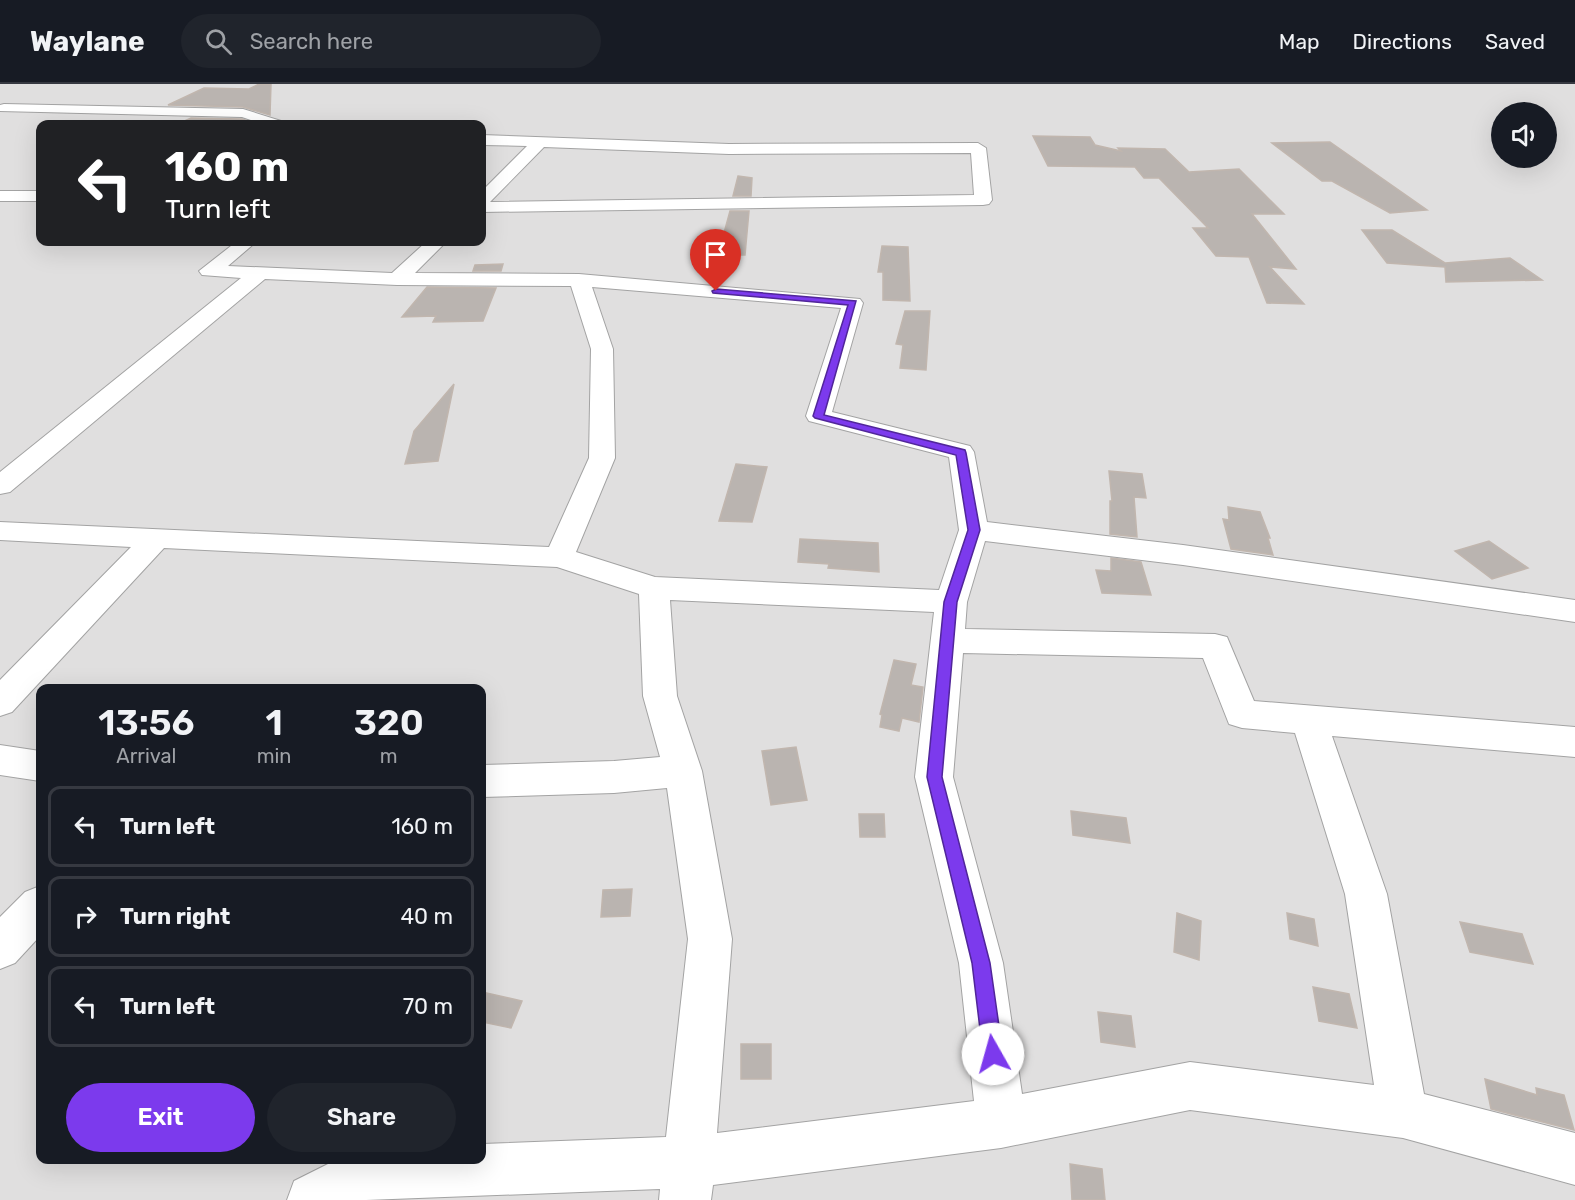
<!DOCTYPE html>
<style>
:root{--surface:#171b24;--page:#20242c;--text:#f1f3f6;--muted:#9ea1a6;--line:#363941;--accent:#7c3aed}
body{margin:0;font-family:Rubik,sans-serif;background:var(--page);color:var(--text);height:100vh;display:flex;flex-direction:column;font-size:22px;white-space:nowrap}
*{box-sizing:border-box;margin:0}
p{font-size:20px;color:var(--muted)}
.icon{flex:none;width:33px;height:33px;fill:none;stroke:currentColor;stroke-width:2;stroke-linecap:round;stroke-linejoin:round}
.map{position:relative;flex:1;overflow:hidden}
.panel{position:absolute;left:36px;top:600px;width:450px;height:480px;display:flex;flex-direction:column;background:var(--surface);border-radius:12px;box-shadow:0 6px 24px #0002}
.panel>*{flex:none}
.guide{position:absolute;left:36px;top:36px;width:450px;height:126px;border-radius:12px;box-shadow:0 6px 24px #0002;background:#202124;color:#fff;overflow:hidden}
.buttons{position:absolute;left:1491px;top:18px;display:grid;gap:12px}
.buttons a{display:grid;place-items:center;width:66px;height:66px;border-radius:50%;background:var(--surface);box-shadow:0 6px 24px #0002;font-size:30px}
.pin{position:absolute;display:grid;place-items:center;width:51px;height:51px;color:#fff;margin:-62px -26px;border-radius:50% 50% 50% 0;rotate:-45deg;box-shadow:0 0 6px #0007}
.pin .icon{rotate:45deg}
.me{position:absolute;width:66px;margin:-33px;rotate:353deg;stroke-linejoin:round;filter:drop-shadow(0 0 4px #0008)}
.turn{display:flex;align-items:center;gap:21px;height:126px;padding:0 30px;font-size:27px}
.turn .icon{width:78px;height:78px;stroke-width:2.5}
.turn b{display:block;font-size:42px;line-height:51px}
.eta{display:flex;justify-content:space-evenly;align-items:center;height:102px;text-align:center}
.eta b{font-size:36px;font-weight:600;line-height:42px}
.primary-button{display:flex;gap:12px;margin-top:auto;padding:12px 30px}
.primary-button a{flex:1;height:69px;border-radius:36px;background:var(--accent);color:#fff;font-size:24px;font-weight:600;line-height:69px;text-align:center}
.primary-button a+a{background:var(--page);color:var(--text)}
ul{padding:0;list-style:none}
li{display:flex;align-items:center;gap:18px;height:81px;margin:0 12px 9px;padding:0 18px;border:3px solid var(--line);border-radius:12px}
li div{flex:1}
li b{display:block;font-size:22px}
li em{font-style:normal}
header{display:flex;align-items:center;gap:36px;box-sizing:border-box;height:84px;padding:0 30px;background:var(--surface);border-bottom:2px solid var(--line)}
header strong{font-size:28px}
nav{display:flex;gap:33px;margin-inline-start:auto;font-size:21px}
.search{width:420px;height:54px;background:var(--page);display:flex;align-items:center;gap:15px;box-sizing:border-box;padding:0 21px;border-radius:33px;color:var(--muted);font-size:22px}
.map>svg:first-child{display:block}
.residential{fill:#e0dfdf;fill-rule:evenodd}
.building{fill:#bab4b0;stroke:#c1b6ae;stroke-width:1.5}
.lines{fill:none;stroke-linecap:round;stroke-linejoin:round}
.minor-casing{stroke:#a3a3a3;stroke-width:2}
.minor{fill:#fff;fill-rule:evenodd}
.route{fill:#7c3aed;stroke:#51269a;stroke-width:1.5}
</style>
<header>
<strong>Waylane</strong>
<div class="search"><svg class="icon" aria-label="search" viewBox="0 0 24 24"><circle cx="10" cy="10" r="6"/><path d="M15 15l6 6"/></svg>Search here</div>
<nav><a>Map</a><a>Directions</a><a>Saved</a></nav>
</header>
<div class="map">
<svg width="1575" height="1116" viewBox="0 0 1575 1116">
<rect width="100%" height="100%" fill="#f1eeea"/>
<path class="residential" d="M0,0H1575V1116H0ZM1502,28H1546V74H1502ZM40,40H482V158H40ZM40,604H482V1076H40Z"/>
<g class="building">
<path d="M259,0H271L270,31L243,23L168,21L204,4L249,5Z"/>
<path d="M191,34L242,35L257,40H178Z"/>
<path d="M1033,52L1090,53L1095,61L1121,67L1118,64L1165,65L1189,88L1239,85L1284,130H1252L1296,185L1270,183L1304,220L1267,219L1249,173L1216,172L1193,144H1208L1159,94H1144L1135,83L1048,82Z"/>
<path d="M1330,58L1427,126L1390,129L1332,97H1322L1272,59Z"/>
<path d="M738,92L752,94L751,112H733Z"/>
<path d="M730,127H749L745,171H737L735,178H704L709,150L724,149Z"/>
<path d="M1362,146H1392L1445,179L1510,174L1542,196L1446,198L1445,183L1387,179Z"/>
<path d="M882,162L908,163L910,217L883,216V188H878Z"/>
<path d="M503,180L501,187H473L475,181Z"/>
<path d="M427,203L496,204L483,237L433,238L436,232L402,233Z"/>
<path d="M905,227H930L926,286L900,284L903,261L896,260Z"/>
<path d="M454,300L438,377L405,380L414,347Z"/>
<path d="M736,380L767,383L752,438L719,437Z"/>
<path d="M1109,387L1142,390L1146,414L1134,413L1137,453L1110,450V417H1112Z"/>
<path d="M1228,423L1260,428L1270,454H1268L1273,471L1231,465L1223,435L1229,436Z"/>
<path d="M800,455L878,459L879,488L828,484L829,480L798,478Z"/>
<path d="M1489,457L1528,484L1492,495L1455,467Z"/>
<path d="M1111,474L1141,478L1151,511L1102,509L1096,486L1111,487Z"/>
<path d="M894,576L916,580L911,601L923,603L919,638L902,634L899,647L880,643L882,631L880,630Z"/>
<path d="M796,663L807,716L771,721L762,667Z"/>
<path d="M1071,727L1126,734L1130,759L1073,751Z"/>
<path d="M859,730H884L885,753H860Z"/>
<path d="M632,805L630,832L601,833L603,806Z"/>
<path d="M1177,829L1201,837L1199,876L1174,868Z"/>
<path d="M1287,829L1314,835L1318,862L1290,855Z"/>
<path d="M1460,838L1522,850L1533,880L1470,868Z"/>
<path d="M1313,903L1349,910L1357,944L1319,937Z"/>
<path d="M482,908L522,917L511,944L482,938Z"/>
<path d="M1098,928L1131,932L1135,963L1101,958Z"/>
<rect x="741" y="960" width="30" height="35"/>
<path d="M1485,995L1537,1011L1536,1004L1564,1011L1574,1046L1491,1025Z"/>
<path d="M1070,1080L1102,1085L1105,1116H1072Z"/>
</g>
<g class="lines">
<defs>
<g id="minor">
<path d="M4,20L243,25L281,37L283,40H263L242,33L0,27V21Z"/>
<path d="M482,51L729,60L978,59L986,64L992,116L989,120L983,121L482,128V107L527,62L482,61ZM544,63L729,70L971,69L974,111L490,118Z"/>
<rect x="0" y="107" width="40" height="10"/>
<path d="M236,158H256L228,182L392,189L426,158H446L415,189L579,190L860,215L863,219L832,328L970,362L974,368L987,438L1183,461L1575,516V538L1183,481L985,457L967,518L965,545L1215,550L1227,553L1254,617L1575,643V673L1332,652L1387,810L1424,1010L1575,1049V1101L1403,1054L1190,1026L1001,1064L713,1101L711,1116H659L660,1105L366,1116H287L294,1097L336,1076H482V1060L666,1053L688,855L667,704L614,709L482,713V681L614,677L660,673L643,612L639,510L557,483L164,464L12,628L0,632V596L131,463L0,456V438L549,463L589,374L591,265L571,202L397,201L265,195L10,408L0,410V388L241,194L202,191L199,187ZM592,203L841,224L806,332L809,337L949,373L959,446L939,506L655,493L576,468L615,374L613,265ZM670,516L934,528L915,693L959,879L974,1017L717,1049L732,855L702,687L677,612ZM963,569L1203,574L1229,640L1242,644L1295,649L1345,810L1374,1001L1190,978L1022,1010L1003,879L953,693Z"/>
<path d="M0,661L40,667V697L0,691Z"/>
<path d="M40,802V852L15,879L0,885V833L25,808Z"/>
</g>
</defs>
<use href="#minor" class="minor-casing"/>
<use href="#minor" class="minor"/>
</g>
<path class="route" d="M716,205L856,217L824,331L965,366L966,369L980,446L957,518L942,693L990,879L1003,970L1000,977L993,980L986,977L983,970L972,879L927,693L944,518L968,446L956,371L815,334L813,332L848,221L713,209L712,207Z"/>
</svg>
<div class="buttons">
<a><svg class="icon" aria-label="sound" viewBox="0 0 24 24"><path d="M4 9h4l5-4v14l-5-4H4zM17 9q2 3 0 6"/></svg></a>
</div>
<div class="pin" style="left:716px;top:207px;background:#d93025"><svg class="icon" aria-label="arrive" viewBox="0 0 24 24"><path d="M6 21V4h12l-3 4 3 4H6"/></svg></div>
<svg class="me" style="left:993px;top:970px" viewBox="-20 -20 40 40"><circle r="19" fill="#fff"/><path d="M0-13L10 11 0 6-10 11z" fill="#7c3aed"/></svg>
<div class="guide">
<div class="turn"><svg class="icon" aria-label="left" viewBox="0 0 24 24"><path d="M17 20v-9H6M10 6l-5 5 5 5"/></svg><div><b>160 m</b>Turn left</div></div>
</div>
<section class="panel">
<div class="eta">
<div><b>13:56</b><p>Arrival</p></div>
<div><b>1</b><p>min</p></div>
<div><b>320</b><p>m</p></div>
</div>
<ul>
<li><svg class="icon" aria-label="left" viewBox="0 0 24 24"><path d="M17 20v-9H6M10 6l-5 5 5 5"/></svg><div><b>Turn left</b></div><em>160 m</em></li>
<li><svg class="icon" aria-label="right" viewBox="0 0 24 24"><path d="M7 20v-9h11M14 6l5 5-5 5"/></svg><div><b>Turn right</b></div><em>40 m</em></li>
<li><svg class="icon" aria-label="left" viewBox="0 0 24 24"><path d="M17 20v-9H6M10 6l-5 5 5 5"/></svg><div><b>Turn left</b></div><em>70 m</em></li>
</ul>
<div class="primary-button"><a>Exit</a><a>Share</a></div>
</section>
</div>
